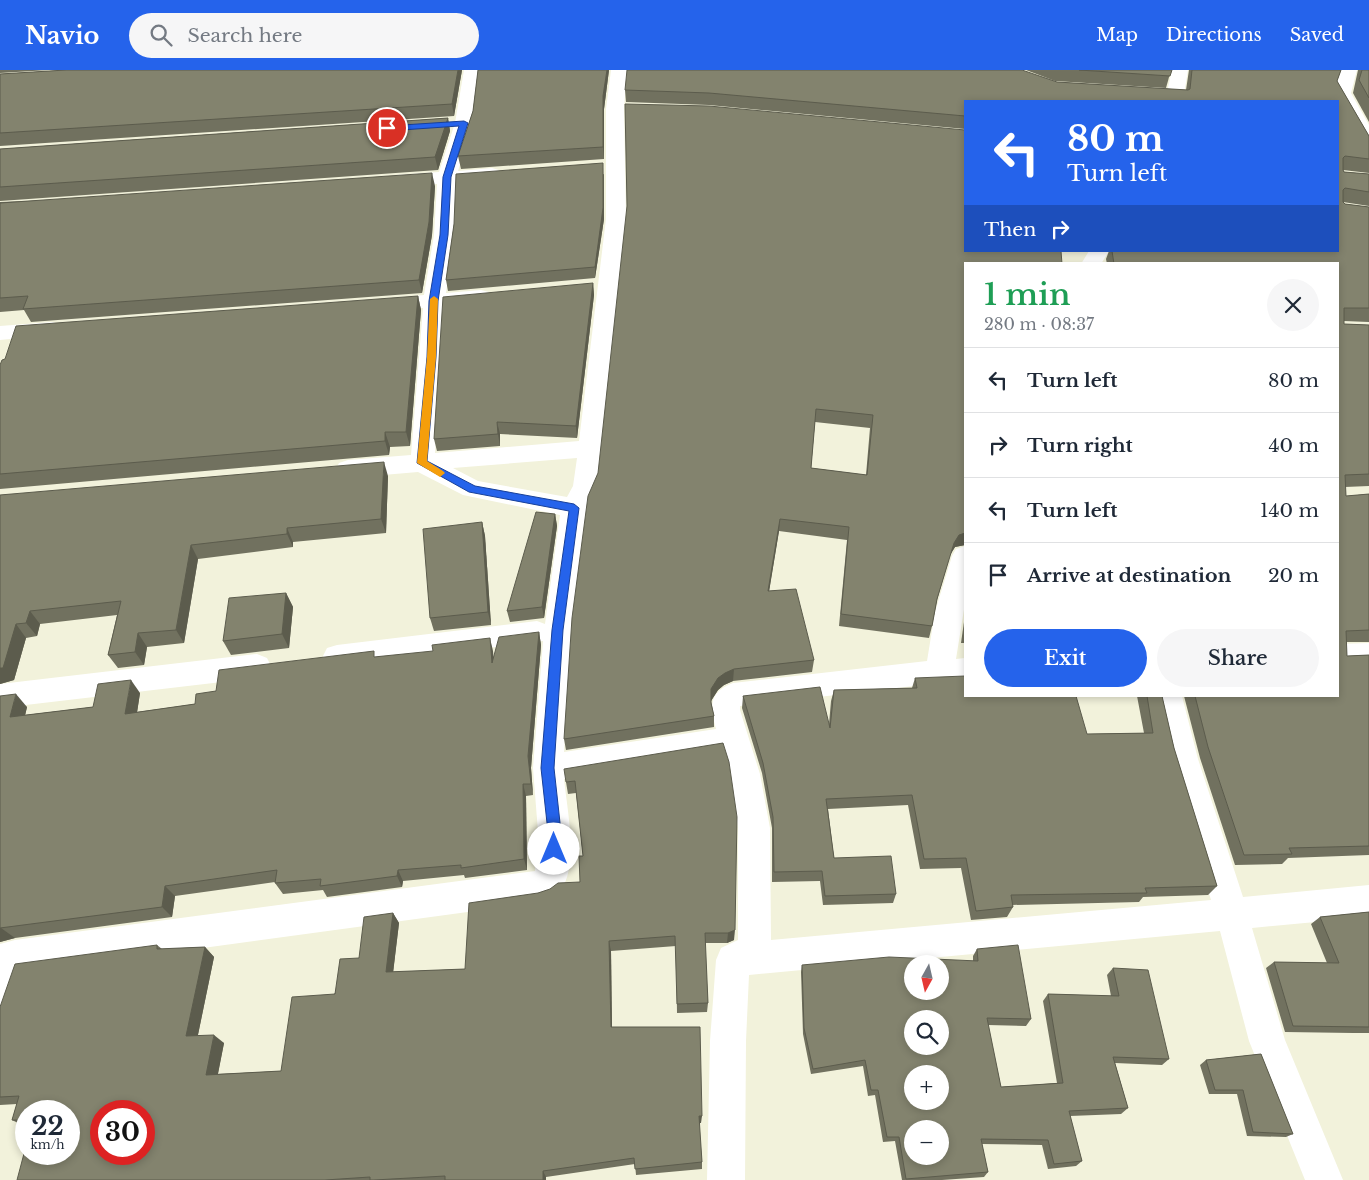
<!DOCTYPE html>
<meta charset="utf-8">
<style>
:root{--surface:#fff;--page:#f6f6f7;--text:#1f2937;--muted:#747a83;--line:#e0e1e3;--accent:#2563eb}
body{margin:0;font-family:"Libre Baskerville",serif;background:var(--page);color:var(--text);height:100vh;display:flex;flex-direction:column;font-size:19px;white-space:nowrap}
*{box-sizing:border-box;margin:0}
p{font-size:16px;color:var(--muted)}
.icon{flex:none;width:28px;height:28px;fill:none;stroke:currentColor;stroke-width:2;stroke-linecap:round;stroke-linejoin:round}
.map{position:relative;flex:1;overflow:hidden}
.side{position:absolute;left:964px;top:192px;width:375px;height:435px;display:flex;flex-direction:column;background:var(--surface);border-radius:0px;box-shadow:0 2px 8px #0003}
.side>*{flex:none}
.hud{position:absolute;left:964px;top:30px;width:375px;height:152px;border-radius:0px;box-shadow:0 2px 8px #0003;background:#2563eb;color:#fff;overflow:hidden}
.needle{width:32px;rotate:188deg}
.buttons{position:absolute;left:904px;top:885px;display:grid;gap:10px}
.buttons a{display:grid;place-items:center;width:45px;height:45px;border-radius:50%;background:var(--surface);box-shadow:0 2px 8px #0003;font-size:25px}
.speed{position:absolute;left:15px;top:1030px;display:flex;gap:10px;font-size:25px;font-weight:700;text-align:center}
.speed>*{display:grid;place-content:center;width:65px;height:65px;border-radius:50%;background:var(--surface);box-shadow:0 2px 8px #0003;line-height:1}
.speed small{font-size:12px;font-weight:400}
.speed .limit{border:8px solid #d22;background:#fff;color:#111}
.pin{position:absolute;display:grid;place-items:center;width:42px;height:42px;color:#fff;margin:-21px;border:2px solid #fff;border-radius:50%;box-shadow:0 1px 5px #0007}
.me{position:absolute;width:55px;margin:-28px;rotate:0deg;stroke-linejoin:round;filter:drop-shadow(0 0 4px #0008)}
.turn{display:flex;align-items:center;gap:18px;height:105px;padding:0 20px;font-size:22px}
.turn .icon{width:65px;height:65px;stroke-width:2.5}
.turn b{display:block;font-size:35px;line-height:42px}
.then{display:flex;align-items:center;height:48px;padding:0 20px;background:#0003;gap:10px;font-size:19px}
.round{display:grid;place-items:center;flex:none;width:52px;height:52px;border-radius:26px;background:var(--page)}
.headline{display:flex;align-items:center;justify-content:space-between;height:85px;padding:0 20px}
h1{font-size:30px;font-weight:600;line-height:38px;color:#1e9e55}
.action{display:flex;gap:10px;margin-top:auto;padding:10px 20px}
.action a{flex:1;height:58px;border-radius:30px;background:var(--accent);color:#fff;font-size:20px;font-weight:600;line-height:58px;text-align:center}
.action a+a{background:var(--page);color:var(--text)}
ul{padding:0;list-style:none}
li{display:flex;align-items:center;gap:15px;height:65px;padding:0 20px;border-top:1px solid var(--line)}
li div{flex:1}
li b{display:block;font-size:19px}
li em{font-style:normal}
header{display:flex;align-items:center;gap:30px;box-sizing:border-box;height:70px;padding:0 25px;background:var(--accent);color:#fff}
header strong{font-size:24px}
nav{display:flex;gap:28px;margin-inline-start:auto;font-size:18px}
.search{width:350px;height:45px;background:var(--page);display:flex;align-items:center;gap:12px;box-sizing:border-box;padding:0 18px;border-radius:28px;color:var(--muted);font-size:19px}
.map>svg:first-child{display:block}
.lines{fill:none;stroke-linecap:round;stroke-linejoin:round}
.minor{fill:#fff;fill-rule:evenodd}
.wall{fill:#71715f;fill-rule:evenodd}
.shaded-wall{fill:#5c5c4d}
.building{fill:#83836e;stroke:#5c5c4d;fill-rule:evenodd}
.route{fill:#2563eb;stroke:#184099}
.slow{fill:#f59e0b}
</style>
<header>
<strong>Navio</strong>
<div class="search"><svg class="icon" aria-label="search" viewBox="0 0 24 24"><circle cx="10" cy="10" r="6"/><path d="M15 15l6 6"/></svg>Search here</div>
<nav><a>Map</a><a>Directions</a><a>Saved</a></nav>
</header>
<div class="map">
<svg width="1369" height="1110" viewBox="0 0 1369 1110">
<rect width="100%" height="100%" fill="#f2f2db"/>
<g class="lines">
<g class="minor">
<path d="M464,0H480L473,53L458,101L492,98L499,100L501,104L499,108L456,112L454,165L446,223L481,220L489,222L492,227L489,232L444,237L435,383L579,371L606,149V39L611,0H627L624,39L626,149L597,416L587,438L572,560L564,682L716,659C710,637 708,622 733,613L927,591L935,542L952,486L956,479L965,476V533L956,589L965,588V612L940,613L740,636V640L760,704L770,758L771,870L1211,830L1168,689L1154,626H1182L1198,689L1243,827L1369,815V847L1252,858L1285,970L1343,1110H1305L1249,971L1220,861L749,905L746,971L745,1110H707L710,971L716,890L721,878L738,870V758L730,704L724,683L564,709C567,739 579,794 561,820C556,827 548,830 541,832L27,902L12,946L0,951V874L15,870L535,801L538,762L533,698L543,571L337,597L327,594L323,586L327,578L337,575L537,551L545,554L560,445L463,425L418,402L348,408L339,405L336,399L339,393L348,390L411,385L423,238L382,242L374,240L371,235L374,230L424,225L434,165L437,114L396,117L389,115L386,111L389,107L396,105L439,102L455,53ZM577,388L573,416L567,427L478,411L453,398Z"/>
<path d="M1172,0H1188L1183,31H1165Z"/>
<path d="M1341,0H1357L1351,23L1369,55V78L1363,77L1360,73L1333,23Z"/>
<path d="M1089,181H1109L1101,194H1081Z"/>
<path d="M52,252L60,254L63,259L60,264L0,270V256Z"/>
<path d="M1369,573V595L1338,596V574Z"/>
<path d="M257,584L267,588L271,596L267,604L257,608L0,638V614Z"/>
</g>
</g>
<g class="wall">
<path d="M0,0H49L0,3Z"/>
<path d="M66,0H462L454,46L0,76V4Z"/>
<path d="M478,0H609L604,39V89L461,99L458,86L473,41Z"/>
<path d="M1026,0H1171L1166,18L1055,11Z"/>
<path d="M1189,0H1341L1337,11L1369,66V103L1343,100L1344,102L1369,104V136L1343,132L1345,134L1369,137V252L1344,251V254L1369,255V416L1345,417L1346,426L1369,424V572H1346L1347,586L1369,585V785L1288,788L1282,794L1235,795L1200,688L1184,626H1338V194H1107L1106,189L1109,181H1338V31H965V59L709,35L626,32L625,20L1057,12L1186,20Z"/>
<path d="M1358,0H1369V52L1353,23Z"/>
<path d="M448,48L450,61L438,100L0,131V79Z"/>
<path d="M965,60V475L955,477L950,485L937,530L932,556L929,568L839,556L847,470L779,461L769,521L814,590L812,602L733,611L724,615L718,620L711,631L714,646V657L566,680L564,669ZM815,352L870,358L866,405L811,398Z"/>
<path d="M604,104V149L595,208L448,221L446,210L454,154Z"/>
<path d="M435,116L432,165L422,223L31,252L24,240L0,242V132Z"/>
<path d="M593,213L594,225L577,368L500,364V376L437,381L434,369Z"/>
<path d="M418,226L421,240L410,376L390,377L389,385L0,419V295Z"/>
<path d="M388,406L386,463L293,472V477L198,489L184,573L147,577L144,595L118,598L108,585L117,545L40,554L37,566L26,568L14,610L0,614V425Z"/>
<path d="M555,444L557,456L544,548L510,552L507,541Z"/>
<path d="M482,452L485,466L491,555L434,561L430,548Z"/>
<path d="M286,523L293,537L289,578L231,585L223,571Z"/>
<path d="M965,545V573H961Z"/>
<path d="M539,562L541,575L531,698L533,725L526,726L527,800L465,808L464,805L403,811L402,817L327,827L323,820L283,824L275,813V812L175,826L172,847L15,868L0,872V626L27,637L25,645L93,637L140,623L137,642L195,634L216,621L376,587L493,581V587Z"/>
<path d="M915,608L1087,664L1144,663L1137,626H1162L1174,678L1217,816L1208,825L1143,827L1139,832L1012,835L1013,837L1007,847L971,850L961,798L920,799L908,735L828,739L834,788L896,824L893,833L823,835L820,811L772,812V758L762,703L742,638L743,626L829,654L831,631L834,620L912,618Z"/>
<path d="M723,673L734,870L727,873H705L708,933L707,942L677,943L676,876L611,881L612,957L701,1053H699L702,1092V1099L636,1105L635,1094L546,1107V1110H17L69,1084L26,1041V1057L12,1050L17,1034L0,1035V937L157,875L162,879L205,877L214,887L198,965L224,973L218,1004L281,1001L359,888L393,843L399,853L393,902L465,899L538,823L580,812L583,786L576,723L568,724L566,712Z"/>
<path d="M1369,842V963H1353L1285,962L1266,898L1274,892L1327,893L1311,854L1320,847Z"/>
<path d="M977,879L1031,949L1026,956L988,955L1001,1017L1057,1013L1043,931L1048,924L1111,926L1107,905L1113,898L1169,989L1162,995L1115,993L1128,1038L1121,1044L1070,1046L1082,1091L1076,1096L1048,1099L1042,1075L982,1074L988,1102L984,1107L942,1110H902L895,1071L883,1072L875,1025L868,1026L863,996L811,1004L803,964L801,902L802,895L973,891V886Z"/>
<path d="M1261,984L1293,1064L1286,1067L1247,1066L1237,1024H1209L1200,995L1206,990Z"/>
</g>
<g class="shaded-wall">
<path d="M458,0H462L454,46L452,34Z"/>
<path d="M607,0H609L604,39V89L603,77V26Z"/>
<path d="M448,48L450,61L438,100L435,87Z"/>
<path d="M603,93L604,149L595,208V197Z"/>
<path d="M432,103L435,116L432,165L422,223L419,210Z"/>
<path d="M593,213L594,225L577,368L576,356Z"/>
<path d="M418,226L421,240L410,376L406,362Z"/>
<path d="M497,352L500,364V376L498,364Z"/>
<path d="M385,362L390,377L389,385L385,371Z"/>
<path d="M384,392L388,406L386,463L381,449Z"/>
<path d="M555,444L557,456L544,548L542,537Z"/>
<path d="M780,449L779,461L767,534L768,521Z"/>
<path d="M482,452L485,466L491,555L488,542Z"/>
<path d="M287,458L293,472V477L287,464Z"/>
<path d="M965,463V475L955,477L950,485L954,473L959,465Z"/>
<path d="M191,475L198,489L184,573L176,560Z"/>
<path d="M286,523L293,537L289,578L282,564Z"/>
<path d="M30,541L40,554L37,566L26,553Z"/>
<path d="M16,554L26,568L14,610L0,614V598Z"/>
<path d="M539,562L541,575L531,698L533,725L531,714L528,686Z"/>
<path d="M138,563L147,577L144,595L135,582Z"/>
<path d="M490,568L493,581L495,606L492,593Z"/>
<path d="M734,599L733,611L724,615L718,620L711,631V619L718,608L725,603Z"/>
<path d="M131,610L140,623L135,656L125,644Z"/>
<path d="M16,624L27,637L22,659L10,647Z"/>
<path d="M523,714L526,726L527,800L524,789Z"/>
<path d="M398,800L403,811L402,817L397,806Z"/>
<path d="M165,816L175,826L172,847L162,837Z"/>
<path d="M393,843L399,853L392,912L386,902Z"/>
<path d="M0,858H1L15,868L0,872Z"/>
<path d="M735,860L734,870L727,873L728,863Z"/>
<path d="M609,871L611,881L612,966L611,957Z"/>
<path d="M205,877L214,887L196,974L186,966Z"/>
<path d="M214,965L224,973L216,1013L206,1005Z"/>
<path d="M699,1046H702L701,1053H698Z"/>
<path d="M543,1101L546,1107V1110H543Z"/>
</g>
<g class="building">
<path d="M66,0H458L452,34L0,63V4Z"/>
<path d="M478,0H607L603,26V77L458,86L473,41Z"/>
<path d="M627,0H1022L1057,12L1188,20L1190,19L1192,0H1341L1337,11L1369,66V89L1345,86L1343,88V100L1344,102L1369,104V122L1345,118L1343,120V132L1345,134L1369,137V238H1344V254L1369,255V404L1345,405L1346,426L1369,424V560L1346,561L1347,586L1369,585V776L1289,778L1292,784L1244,785L1208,677L1195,626H1338V194H1114L1112,181H1338V31H965V46L709,23L625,20Z"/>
<path d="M1079,0H1172L1170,6Z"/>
<path d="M1362,0H1369V28L1359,10Z"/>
<path d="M625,34L709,36L965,60V181H1061L1062,194H965V463L959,465L954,473L937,529L932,556L841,544L849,457L780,449L768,521L796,519L814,590L734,599L725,603L718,608L711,619V633L714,646L564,669L572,548L588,426L598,403L627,136ZM816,339L873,345L867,405L811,398Z"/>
<path d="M448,48L435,87L0,117V79Z"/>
<path d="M603,93V138L595,197L446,210L454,154L456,104Z"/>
<path d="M432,103L429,152L419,210L23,239L28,226L0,228V133Z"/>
<path d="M593,213L576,356L497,352L498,364L434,369L443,227Z"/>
<path d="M418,226L406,362H385V371L0,404V295L2,290L5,289L16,256Z"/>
<path d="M384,392L381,449L287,458V464L191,475L176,560L138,563L135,582L108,585L121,531L30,541L26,553L16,554L3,598H0V425Z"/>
<path d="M536,442L555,444L542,537L507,541Z"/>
<path d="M482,452L488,542L430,548L423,459Z"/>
<path d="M286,523L282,564L223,571L229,528Z"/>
<path d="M539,562L528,686L531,714H523L524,789L461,798V795L398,800L397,806L320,816L321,809L275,813L277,800L165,816L162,837L0,858V626L16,624L10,647L93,637L98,614L131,610L125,644L195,634L196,624L216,621L219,600L374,581V587L433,581L432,575L490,568L492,593L499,567Z"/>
<path d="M965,606V626H1076L1087,664L1153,663L1147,626H1162L1174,678L1217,816L1145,818L1147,823L1011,825L1013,837L976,841L966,788L924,789L912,725L826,729L834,788L891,786L896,824L825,826L822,801L774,802L773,747L763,693L743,626L820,617L830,658L834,620L917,618L915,608Z"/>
<path d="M723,673L729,692L737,747L735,860L728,863H705L708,933L677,934L675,866L609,871L611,957H700L702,1046H699L702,1092L635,1099L634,1088L543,1101V1110H445V1106L374,1110H370V1107L325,1110H17L26,1076V1084H69V1041H26V1050H12L19,1026L0,1027V937L15,894L157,875V879L205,877L186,966L214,965L206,1005L281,1001L292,927L335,924L340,889L359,888L364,847L393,843L386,902L465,899L469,833L538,823L550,819L558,813L580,812L579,786H583L575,711L566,712L564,699ZM101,1041H144V1084H101Z"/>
<path d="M1369,842V957L1293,956L1274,892L1339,893L1320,847Z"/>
<path d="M1018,875L1031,949L987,948L1001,1017L1063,1013L1048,924L1119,926L1113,898L1148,900L1169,989L1113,987L1128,1038L1069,1041L1082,1091L1054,1094L1048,1070L981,1069L988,1102L906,1109L899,1067H887L878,1020H871L865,990L813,999L804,958L802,895L889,887L978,891L977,879ZM912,894H940V921H912ZM912,949H940V976H912ZM912,1004H940V1031H912ZM912,1059H940V1086H912Z"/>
<path d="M1261,984L1293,1064L1253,1062L1243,1020H1215L1206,990Z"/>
</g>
<path class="route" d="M464,51L468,53L451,107L448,165L438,231L436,287L427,391L475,416L574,434L579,438L563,560L554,698L561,762L558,784L554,785L549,784L547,779L548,762L541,698L552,560L569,441L469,422L417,393L427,287L429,231L440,165L443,107L459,56L387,61L383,58L387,56Z"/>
<path class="slow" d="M434,226L438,229L436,287L427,391L443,401L445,403L440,407L417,393L427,287L430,229Z"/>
</svg>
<div class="buttons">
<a><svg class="needle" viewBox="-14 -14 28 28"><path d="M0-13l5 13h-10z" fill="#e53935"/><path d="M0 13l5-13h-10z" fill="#747a83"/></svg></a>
<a><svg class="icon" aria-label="search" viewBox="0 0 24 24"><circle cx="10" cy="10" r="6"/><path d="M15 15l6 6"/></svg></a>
<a>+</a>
<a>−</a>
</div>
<div class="speed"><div>22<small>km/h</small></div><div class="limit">30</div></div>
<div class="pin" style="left:387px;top:58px;background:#d93025"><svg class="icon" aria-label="arrive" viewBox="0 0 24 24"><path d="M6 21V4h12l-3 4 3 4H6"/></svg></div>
<svg class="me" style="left:554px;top:779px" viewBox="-20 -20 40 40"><circle r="19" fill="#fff"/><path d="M0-13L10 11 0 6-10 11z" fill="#2563eb"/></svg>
<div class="hud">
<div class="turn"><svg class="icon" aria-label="left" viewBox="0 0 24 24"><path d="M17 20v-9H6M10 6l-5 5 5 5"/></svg><div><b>80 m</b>Turn left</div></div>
<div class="then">Then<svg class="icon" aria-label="right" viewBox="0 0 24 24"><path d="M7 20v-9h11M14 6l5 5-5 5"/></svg></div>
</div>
<section class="side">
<div class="headline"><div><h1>1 min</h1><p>280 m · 08:37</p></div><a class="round"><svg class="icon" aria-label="close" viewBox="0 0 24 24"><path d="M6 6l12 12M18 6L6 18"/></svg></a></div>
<ul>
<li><svg class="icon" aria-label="left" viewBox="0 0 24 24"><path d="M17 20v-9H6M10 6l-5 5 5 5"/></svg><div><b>Turn left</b></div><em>80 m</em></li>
<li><svg class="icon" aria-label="right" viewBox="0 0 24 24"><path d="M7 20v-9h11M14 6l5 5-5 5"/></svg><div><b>Turn right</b></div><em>40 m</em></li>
<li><svg class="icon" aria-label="left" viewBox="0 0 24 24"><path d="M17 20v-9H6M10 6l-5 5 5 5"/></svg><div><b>Turn left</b></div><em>140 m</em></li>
<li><svg class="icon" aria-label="arrive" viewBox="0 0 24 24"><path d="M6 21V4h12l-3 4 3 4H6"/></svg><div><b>Arrive at destination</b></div><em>20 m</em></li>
</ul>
<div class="action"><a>Exit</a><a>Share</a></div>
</section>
</div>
